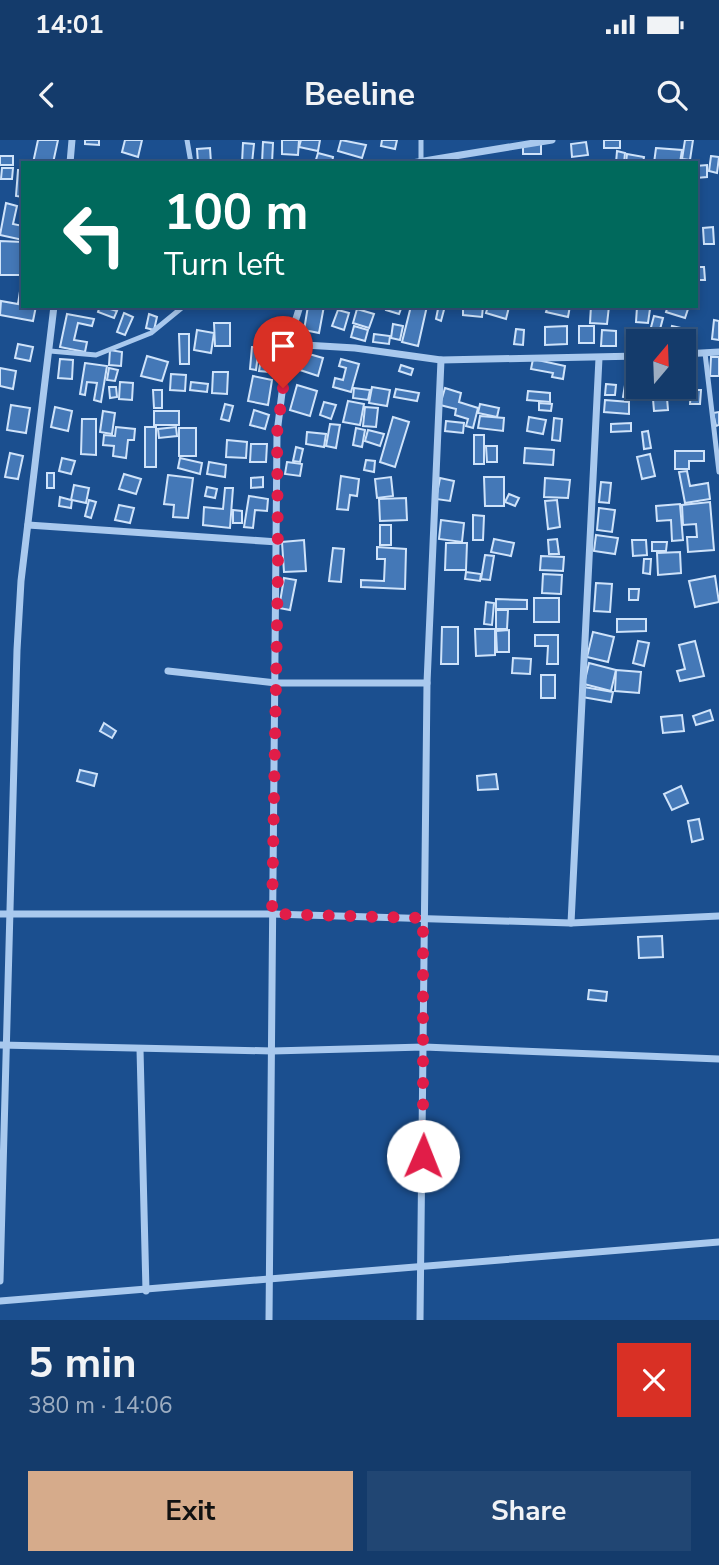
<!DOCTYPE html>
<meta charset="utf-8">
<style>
:root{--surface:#143b6b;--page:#214673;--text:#f1f3f6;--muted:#9dadc1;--line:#33557e;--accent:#d6ab8b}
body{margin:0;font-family:"Nunito Sans",sans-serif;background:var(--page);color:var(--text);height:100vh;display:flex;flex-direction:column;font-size:26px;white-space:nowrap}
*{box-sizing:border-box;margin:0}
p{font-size:23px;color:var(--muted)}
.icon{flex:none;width:38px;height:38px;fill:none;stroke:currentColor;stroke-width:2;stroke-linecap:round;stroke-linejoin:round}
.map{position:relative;height:1180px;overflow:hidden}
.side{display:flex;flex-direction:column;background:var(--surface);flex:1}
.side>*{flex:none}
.top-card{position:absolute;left:21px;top:21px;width:677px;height:147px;border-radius:0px;box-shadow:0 4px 10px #0003,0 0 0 2px var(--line);background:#00695c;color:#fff;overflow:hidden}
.needle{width:46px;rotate:19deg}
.tools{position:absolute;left:626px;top:189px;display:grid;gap:14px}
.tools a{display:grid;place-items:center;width:70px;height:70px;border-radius:0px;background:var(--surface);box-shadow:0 4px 10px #0003,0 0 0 2px var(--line);font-size:35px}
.pin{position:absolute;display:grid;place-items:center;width:60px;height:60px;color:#fff;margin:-72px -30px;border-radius:50% 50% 50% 0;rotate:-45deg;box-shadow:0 0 7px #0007}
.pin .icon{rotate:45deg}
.me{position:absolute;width:77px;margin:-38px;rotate:1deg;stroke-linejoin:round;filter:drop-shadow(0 0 5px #0008)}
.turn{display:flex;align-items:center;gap:24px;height:147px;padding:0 28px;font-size:32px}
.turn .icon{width:91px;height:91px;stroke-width:2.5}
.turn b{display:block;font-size:49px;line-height:60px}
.round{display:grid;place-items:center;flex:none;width:74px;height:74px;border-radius:0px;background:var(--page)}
.headline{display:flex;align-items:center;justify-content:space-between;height:119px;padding:0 28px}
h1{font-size:42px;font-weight:700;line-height:52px}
.action{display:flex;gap:14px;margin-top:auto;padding:14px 28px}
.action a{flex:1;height:80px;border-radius:0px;background:var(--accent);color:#111;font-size:28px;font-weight:700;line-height:80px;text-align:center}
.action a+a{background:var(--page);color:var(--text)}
.status{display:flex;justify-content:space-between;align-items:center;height:49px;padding:0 35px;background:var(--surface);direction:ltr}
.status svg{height:19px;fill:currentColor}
header{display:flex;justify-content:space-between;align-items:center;height:91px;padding:0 28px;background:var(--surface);font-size:32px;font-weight:700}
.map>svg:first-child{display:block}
.building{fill:#4478b7;stroke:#cfe3fa;stroke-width:2}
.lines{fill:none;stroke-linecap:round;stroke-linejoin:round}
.lane{stroke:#a9c9ee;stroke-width:5}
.street{stroke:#a9c9ee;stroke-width:7}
.route{stroke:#e11d48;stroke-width:12;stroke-dasharray:0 21.6}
</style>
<div class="status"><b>14:01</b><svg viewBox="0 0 49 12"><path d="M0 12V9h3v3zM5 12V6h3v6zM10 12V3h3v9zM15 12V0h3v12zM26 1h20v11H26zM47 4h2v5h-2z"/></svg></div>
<header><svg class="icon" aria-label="back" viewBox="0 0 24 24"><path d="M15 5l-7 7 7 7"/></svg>Beeline<svg class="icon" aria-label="search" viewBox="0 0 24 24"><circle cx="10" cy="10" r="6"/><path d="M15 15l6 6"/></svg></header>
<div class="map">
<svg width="719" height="1180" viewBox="0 0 719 1180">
<rect width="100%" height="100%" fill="#1b4f8f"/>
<g class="building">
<path d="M38,0H58L53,23H33Z"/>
<path d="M85,0H99V5L85,4Z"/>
<path d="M125,0H142L138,17L122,12Z"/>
<path d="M282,0H299L298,15L282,14Z"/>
<path d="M301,0H320L318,11L299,7Z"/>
<path d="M341,0L366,5L362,18L338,11Z"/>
<path d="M382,0H397L395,9L381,6Z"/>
<rect x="604" y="0" width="16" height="8"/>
<path d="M685,0H693L690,20L682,19Z"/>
<path d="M263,2L273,3L272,23H262Z"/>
<path d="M586,2L588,15L572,17L571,4Z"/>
<path d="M243,3L254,4L252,23H242Z"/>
<path d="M523,3L541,4V14H523Z"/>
<path d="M210,8L211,23H198L197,9Z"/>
<path d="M656,8L682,10L680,23H654Z"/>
<path d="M617,11L625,13L624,23H616Z"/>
<path d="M318,13L333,17L332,23H315Z"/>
<path d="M627,14L644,17L643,23H626Z"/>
<rect x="0" y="16" width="13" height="9"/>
<path d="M711,16L719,17L717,33L709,31Z"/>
<path d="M707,25V37L696,38V26Z"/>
<path d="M2,28H13L12,39H1Z"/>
<path d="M18,30H23V57L16,56Z"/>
<path d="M6,63L17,66L13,84L23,86V100L0,95Z"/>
<path d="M713,87L714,104H704L703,88Z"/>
<path d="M0,101L23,102V135H0Z"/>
<path d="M696,127H704L705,140H696Z"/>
<path d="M21,145L23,166H36L33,181L0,175L1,161L18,164Z"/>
<path d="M100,166L117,171L114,178L98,172Z"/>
<path d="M308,166H324L319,193L304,190Z"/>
<path d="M387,166H402L399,174L386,170Z"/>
<path d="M411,166H427L418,206L402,202Z"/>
<path d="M428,166H445L441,181L436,179L438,169Z"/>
<path d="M463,166H483L482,177L463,175Z"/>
<path d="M488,166L509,167L506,179L486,173Z"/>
<path d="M548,166H570L568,177L546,172Z"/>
<path d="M591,166H609L607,184L590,183Z"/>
<path d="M668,166H689L685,178L666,172Z"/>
<path d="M637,167L650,169L648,183L636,182Z"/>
<path d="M357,169L374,174L369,188L353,183Z"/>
<path d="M338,170L349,173L344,190L332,186Z"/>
<path d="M124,173L133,177L125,195L117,192Z"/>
<path d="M67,174L94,179L92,186L78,183L74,200L87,202L85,212L60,207Z"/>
<path d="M149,174L157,177L154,190L146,188Z"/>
<path d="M654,176L663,178L659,193L650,191Z"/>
<path d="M714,180L719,181V200L712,199Z"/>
<path d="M214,183H230V206H215Z"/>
<path d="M393,184L403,186L400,200L391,198Z"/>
<path d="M354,186L368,190L365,201L351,197Z"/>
<path d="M567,186V204L545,205V187Z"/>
<rect x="579" y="186" width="15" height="17"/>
<path d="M672,186L681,188L679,201L669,199Z"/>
<path d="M516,189L524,190L523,205L514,204Z"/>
<path d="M197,190L214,193L211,213L194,210Z"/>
<path d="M602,190L616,191V206H601Z"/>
<path d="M179,194H189V224H180Z"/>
<path d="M374,194L390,196L389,204L373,202Z"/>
<path d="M18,204L33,207L30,221L15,218Z"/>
<path d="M263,206L272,207L269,232L259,231Z"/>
<path d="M252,207H259L256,230L250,229Z"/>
<path d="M110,210L122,212L121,226L109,225Z"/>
<path d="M302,212L323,218L318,236L297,229Z"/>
<path d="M147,216L168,222L162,241L141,236Z"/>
<path d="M711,217H719V236H710Z"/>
<path d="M60,219L73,220L72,239L58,238Z"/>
<path d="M341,219L359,224L351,252L333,247L335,238L343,240L346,228L339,226Z"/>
<path d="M533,219L565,226L563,239L552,237L553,233L531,229Z"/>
<rect x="634" y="222" width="5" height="17"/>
<path d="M85,223L107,226L101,262L94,260L97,243L87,242L85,255L80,254Z"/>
<path d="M401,225L413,229L411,235L399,231Z"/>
<path d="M0,228L16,231L13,249L0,246Z"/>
<path d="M109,228L118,230L115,241L107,240Z"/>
<path d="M213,232H228L227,254L212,253Z"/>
<path d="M171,234L186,235L185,251L170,250Z"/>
<path d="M253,236L272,240L268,265L248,261Z"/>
<path d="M120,242L133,243L132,260L119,259Z"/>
<path d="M191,242L208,244L207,252L190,250Z"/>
<path d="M606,244L616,245L615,255H605Z"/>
<path d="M297,245L317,251L310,276L290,270Z"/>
<path d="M625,245L633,246L631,258L623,257Z"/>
<path d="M109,247H116L117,257L110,258Z"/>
<path d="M372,247L390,250L387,266L369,263Z"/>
<path d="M354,248L370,250L368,260L353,258Z"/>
<path d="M445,248L461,253L459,262L478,268L473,288L466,286L468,279L455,275L456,269L440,265Z"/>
<path d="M396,249L419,253L417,261L394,257Z"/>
<path d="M153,250H162V268H154Z"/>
<path d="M691,250H701L700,264H690Z"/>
<path d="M528,251L550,253V262L527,260Z"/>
<path d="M667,258L668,270L654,271L653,259Z"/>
<path d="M605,260L629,262V274L604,272Z"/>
<path d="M348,261L364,264L360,285L343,282Z"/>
<path d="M324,262L336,265L331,279L320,275Z"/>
<path d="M539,263L552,264L551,271L539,270Z"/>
<path d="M225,264L233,266L229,281L221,279Z"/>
<path d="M480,264L499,268L497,277L478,273Z"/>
<path d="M11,265L30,268L26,293L7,290Z"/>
<path d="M55,267L72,271L68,291L51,287Z"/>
<path d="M365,267L378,268L376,287L363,286Z"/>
<path d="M254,270L269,275L265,289L250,285Z"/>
<path d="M103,271L115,273L112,294L100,292Z"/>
<rect x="154" y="271" width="25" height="14"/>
<path d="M719,272V285L716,286L713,273Z"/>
<path d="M480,276L504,278L503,291L478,288Z"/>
<path d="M393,277L409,282L395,327L380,322Z"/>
<path d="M529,277L546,280L543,294L527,291Z"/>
<path d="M554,278L562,279L560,301L552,300Z"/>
<path d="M82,279H96V315L81,314Z"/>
<path d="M446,281L464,283L463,293L445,291Z"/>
<path d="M631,283V291L611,292V284Z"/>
<path d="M330,284L340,285L336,308L326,306Z"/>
<path d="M116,287L135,289L134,300H128L126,318L113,316L114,306L103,305L104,295L115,296Z"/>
<rect x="145" y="287" width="11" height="40"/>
<path d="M176,287L177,296L159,298L158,289Z"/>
<rect x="179" y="288" width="17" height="28"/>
<path d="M356,288L365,290L362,307L353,305Z"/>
<path d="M368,290L384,294L380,306L365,301Z"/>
<path d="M648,291L651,308L644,309L642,292Z"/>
<path d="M307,292L326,294L324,307L306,304Z"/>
<rect x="474" y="295" width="10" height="29"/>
<path d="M227,300L247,302L246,318L226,317Z"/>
<path d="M251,304H267L266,322H250Z"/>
<path d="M486,306H497V322H487Z"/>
<path d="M296,307L303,309L300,322L293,321Z"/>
<path d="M525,308L554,310L553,325L524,323Z"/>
<path d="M675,311H704V321H689V329H675Z"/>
<path d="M10,313L23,316L18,339L5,337Z"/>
<path d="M650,314L655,336L642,339L637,317Z"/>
<path d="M62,318L75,321L71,334L59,331Z"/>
<path d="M180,318L202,323L200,334L178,328Z"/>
<path d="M366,320L375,321L374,332L364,330Z"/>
<path d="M209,322L226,325L225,337L207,334Z"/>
<path d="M287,322L302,324L300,336L285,334Z"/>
<path d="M687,331L690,346L708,343L710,359L685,363L679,332Z"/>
<rect x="47" y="333" width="7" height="15"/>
<path d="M124,334L141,339L136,354L119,349Z"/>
<path d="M168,335L193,338L188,378L173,377L174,365L164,364Z"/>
<path d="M341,336L359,339L357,356L350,355L348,370L337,369Z"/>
<path d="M263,337V347L251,348V338Z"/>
<path d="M391,337L393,356L377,358L375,339Z"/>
<path d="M484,337H504V366H485Z"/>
<path d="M440,338L454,341L450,361L436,359Z"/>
<path d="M545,338L570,340L568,358L544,357Z"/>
<path d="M601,342L611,343L609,363L599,362Z"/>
<path d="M74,345L89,348L86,363L72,360L71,368L59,366L60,357L71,360Z"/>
<path d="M207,347L217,349L215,358L205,356Z"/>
<path d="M225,348H233L230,388L203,385L204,367L223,369Z"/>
<path d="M509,354L519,358L515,366L505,362Z"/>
<path d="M249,356L268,359L267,371L255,370L253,388L244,387Z"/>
<path d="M406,358L407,380L380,381L379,359Z"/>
<path d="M89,360L96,362L91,378L85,376Z"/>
<path d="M557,360L560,387L548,389L545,361Z"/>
<path d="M710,362L714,410L688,412L687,397H697L696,384L683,385L682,365Z"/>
<path d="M680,364L683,400L672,401L671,380L657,381L656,366Z"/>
<path d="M119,365L134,368L130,383L115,380Z"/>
<path d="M599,368L615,370L612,392L597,390Z"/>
<path d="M233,370L242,371V383H233Z"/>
<path d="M473,375L484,376L483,400H473Z"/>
<path d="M441,380L464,383L462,402L439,399Z"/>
<rect x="380" y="385" width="11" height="20"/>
<path d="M596,395L618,398L615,414L594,411Z"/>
<path d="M494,399L514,403L511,416L491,412Z"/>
<path d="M557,399L559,414H549L548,400Z"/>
<path d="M304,400L306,431L284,432L282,402Z"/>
<path d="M632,400H646L647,415L633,416Z"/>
<path d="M652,402H667L666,411H652Z"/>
<path d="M446,403H467L466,430H445Z"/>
<path d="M377,407L406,409L405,449L361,447V440L384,441L385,419H377Z"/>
<path d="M333,408L344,409L341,442L329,441Z"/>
<path d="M680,412L681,433L658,435L657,413Z"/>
<path d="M485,415L494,416L490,440L481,439Z"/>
<path d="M541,416L564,417L563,431L540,430Z"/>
<path d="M644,419H651L650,434L643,433Z"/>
<path d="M466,432L481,434L480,441L465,439Z"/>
<path d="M543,434L562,435L561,454L542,453Z"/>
<path d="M715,436L719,462L695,467L689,441Z"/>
<path d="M284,438L296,440L290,470L279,468Z"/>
<path d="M596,443L612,444L610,472L594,471Z"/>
<path d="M629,449H639L638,460H629Z"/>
<rect x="534" y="458" width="25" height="24"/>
<path d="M496,459L527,460V469H496Z"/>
<path d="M486,462L494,463L492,485L484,484Z"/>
<path d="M496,470H508L507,489H496Z"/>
<path d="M617,479H646V491L617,492Z"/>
<path d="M442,487H458V524H441Z"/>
<path d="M475,489H495V515L476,516Z"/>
<path d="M509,490V512H497L496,491Z"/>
<path d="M593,492L614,497L608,522L587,517Z"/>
<path d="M535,495H558V524H547L548,506H535Z"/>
<path d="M638,501L649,503L644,526L633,523Z"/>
<path d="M695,501L704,536L680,541L677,531L685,529L679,505Z"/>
<path d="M513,518L531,519L530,534L512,533Z"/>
<path d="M589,523L616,530L611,551L584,544Z"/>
<path d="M616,530L641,532L639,553L615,551Z"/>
<rect x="541" y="535" width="14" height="23"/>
<path d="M584,547L613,552L611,562L582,557Z"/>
<path d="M710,570L713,580L696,585L693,576Z"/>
<path d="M682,575L684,591L663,593L661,577Z"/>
<path d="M104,583L116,591L112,598L100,591Z"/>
<path d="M80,630L97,634L94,646L77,641Z"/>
<path d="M496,634L498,649L478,650L477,636Z"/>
<path d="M681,646L688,663L672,670L664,654Z"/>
<path d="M699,679L703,699L692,702L688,681Z"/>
<path d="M662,796L663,817L639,818L638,797Z"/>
<path d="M589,850L607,852L606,861L588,859Z"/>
</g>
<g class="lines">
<g class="lane">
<path d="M187,0L191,23"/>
<path d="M421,20V0"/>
<path d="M50,211L96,215L151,193L184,166"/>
<path d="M705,213L719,332"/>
</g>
<g class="street">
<path d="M70,23L72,0"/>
<path d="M412,23L552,0"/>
<path d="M288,204L355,208L441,220L639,216"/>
<path d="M684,214L719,212"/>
<path d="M28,385L278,402"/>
<path d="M168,531L276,543H427"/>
<path d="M0,774H272L571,783L719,776"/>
<path d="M571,783L599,218"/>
<path d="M0,905L272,911L424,907L719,919"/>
<path d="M140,909L146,1151"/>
<path d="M0,1141L17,510L21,441L54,166"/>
<path d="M0,1161L719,1102"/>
<path d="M269,1180L277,293L288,204L300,166"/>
<path d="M420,1180L427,543L441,220"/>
</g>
</g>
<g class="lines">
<path class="route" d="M283,248L277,293L278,426L272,774L423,778V1016"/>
</g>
</svg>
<div class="tools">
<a><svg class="needle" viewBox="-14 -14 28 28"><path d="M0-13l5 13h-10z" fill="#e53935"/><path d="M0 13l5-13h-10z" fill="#9dadc1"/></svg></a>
</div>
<div class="pin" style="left:283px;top:248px;background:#d93025"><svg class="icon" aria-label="arrive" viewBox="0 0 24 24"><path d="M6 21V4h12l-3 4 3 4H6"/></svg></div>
<svg class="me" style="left:423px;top:1016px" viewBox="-20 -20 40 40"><circle r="19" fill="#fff"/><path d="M0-13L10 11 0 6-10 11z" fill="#e11d48"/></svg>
<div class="top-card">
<div class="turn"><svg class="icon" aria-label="left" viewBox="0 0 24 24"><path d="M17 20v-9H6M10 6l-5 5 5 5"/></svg><div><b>100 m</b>Turn left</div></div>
</div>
</div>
<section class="side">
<div class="headline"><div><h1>5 min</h1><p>380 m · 14:06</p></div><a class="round" style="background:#d93025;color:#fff"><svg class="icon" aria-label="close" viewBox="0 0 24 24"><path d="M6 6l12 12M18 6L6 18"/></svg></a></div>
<div class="action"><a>Exit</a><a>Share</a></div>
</section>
